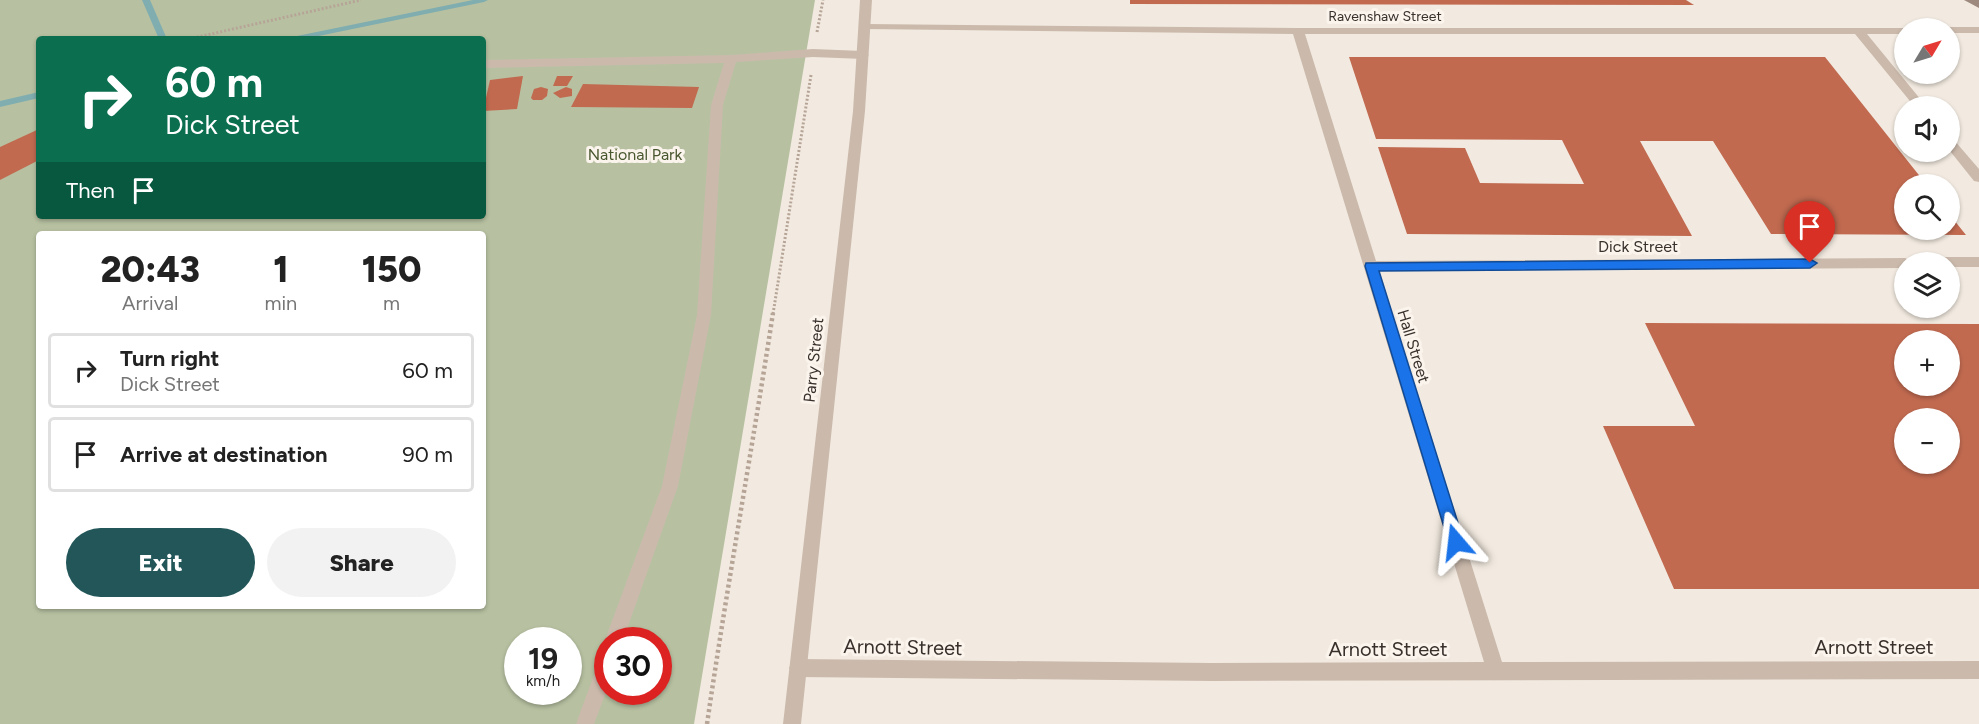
<!DOCTYPE html>
<meta charset="utf-8">
<style>
:root{--surface:#fff;--page:#f2f2f2;--text:#222;--muted:#767676;--line:#e0e0e0;--accent:#225659}
body{margin:0;font-family:Figtree,sans-serif;background:var(--page);color:var(--text);height:100vh;display:flex;flex-direction:column;font-size:22px;white-space:nowrap}
*{box-sizing:border-box;margin:0}
p{font-size:20px;color:var(--muted)}
.icon{flex:none;width:33px;height:33px;fill:none;stroke:currentColor;stroke-width:2;stroke-linecap:round;stroke-linejoin:round}
.map{position:relative;flex:1;overflow:hidden}
.drawer{position:absolute;left:36px;top:231px;width:450px;height:378px;display:flex;flex-direction:column;background:var(--surface);border-radius:6px;box-shadow:0 2px 4px #0004}
.drawer>*{flex:none}
.top-card{position:absolute;left:36px;top:36px;width:450px;height:183px;border-radius:6px;box-shadow:0 2px 4px #0004;background:#0b6e4f;color:#fff;overflow:hidden}
.needle{width:39px;rotate:52deg}
.fabs{position:absolute;left:1894px;top:18px;display:grid;gap:12px}
.fabs a{display:grid;place-items:center;width:66px;height:66px;border-radius:50%;background:var(--surface);box-shadow:0 2px 4px #0004;font-size:30px}
.speed{position:absolute;left:504px;top:627px;display:flex;gap:12px;font-size:30px;font-weight:700;text-align:center}
.speed>*{display:grid;place-content:center;width:78px;height:78px;border-radius:50%;background:var(--surface);box-shadow:0 2px 4px #0004;line-height:1}
.speed small{font-size:15px;font-weight:400}
.speed .limit{border:9px solid #d22;background:#fff;color:#111}
.pin{position:absolute;display:grid;place-items:center;width:51px;height:51px;color:#fff;margin:-62px -26px;border-radius:50% 50% 50% 0;rotate:-45deg;box-shadow:0 0 6px #0007}
.pin .icon{rotate:45deg}
.me{position:absolute;width:66px;margin:-33px;rotate:343deg;stroke-linejoin:round;filter:drop-shadow(0 0 4px #0008)}
.turn{display:flex;align-items:center;gap:21px;height:126px;padding:0 30px;font-size:27px}
.turn .icon{width:78px;height:78px;stroke-width:2.5}
.turn b{display:block;font-size:42px;line-height:51px}
.then{display:flex;align-items:center;height:57px;padding:0 30px;background:#0003;gap:12px;font-size:22px}
.eta{display:flex;justify-content:space-evenly;align-items:center;height:102px;text-align:center}
.eta b{font-size:36px;font-weight:800;line-height:42px}
.button{display:flex;gap:12px;margin-top:auto;padding:12px 30px}
.button a{flex:1;height:69px;border-radius:36px;background:var(--accent);color:#fff;font-size:24px;font-weight:800;line-height:69px;text-align:center}
.button a+a{background:var(--page);color:var(--text)}
ul{padding:0;list-style:none}
li{display:flex;align-items:center;gap:18px;height:75px;margin:0 12px 9px;padding:0 18px;border:3px solid var(--line);border-radius:6px}
li div{flex:1}
li b{display:block;font-size:22px}
li em{font-style:normal}
.map>svg:first-child{display:block}
.green{fill:#b7c1a1;fill-rule:evenodd}
.lines{fill:none;stroke-linecap:round;stroke-linejoin:round}
.stream{fill:#80adaf;fill-rule:evenodd}
.building{fill:#c16a50;fill-rule:evenodd}
.path-far1{stroke:#b6a497;stroke-width:3;stroke-dasharray:2 2;stroke-linecap:butt}
.path{stroke:#b6a497;stroke-width:4.5;stroke-dasharray:3 3;stroke-linecap:butt}
.service{fill:#cbbaac;fill-rule:evenodd}
.minor{fill:#cbbaac;fill-rule:evenodd}
.tertiary{fill:#cbbaac;fill-rule:evenodd}
.secondary{fill:#9e897e;fill-rule:evenodd}
.route{fill:#1a73e8;stroke:#114b97;stroke-width:1.5}
.labels{text-anchor:middle;stroke-width:6;stroke-linejoin:round;paint-order:stroke}
.far-street-label{font-size:14px;fill:#392f2b;stroke:#faf4ed}
.park-label{font-size:16px;fill:#49572f;stroke:#faf4ed}
.street-label{font-size:16px;fill:#392f2b;stroke:#faf4ed}
.near-street-label{font-size:20px;fill:#392f2b;stroke:#faf4ed}
</style>
<div class="map">
<svg width="1979" height="724" viewBox="0 0 1979 724">
<rect width="100%" height="100%" fill="#f2eae0"/>
<path class="green" d="M0,0H815L694,724H0ZM39,39H483V216H39ZM39,234H483V606H39ZM518,640H568V692H518ZM608,640H658V692H608Z"/>
<g class="lines">
<g class="stream">
<path d="M142,0H150L167,39H159Z"/>
<path d="M473,0H488L484,2L304,39H288L292,37Z"/>
<path d="M39,92V98L0,107V101Z"/>
</g>
</g>
<g class="building">
<path d="M1130,0H1686L1694,5L1130,4Z"/>
<path d="M1349,57H1825L1926,184H1905V230H1950V215L1966,235L1771,234L1713,141H1640L1692,236L1407,234L1378,147L1465,148L1480,183L1584,184L1562,140L1376,139Z"/>
<path d="M523,76L517,109L483,111L490,80Z"/>
<path d="M557,76H573L567,86H553Z"/>
<path d="M583,84L699,87L692,108L571,107Z"/>
<path d="M541,87L548,89L547,96L542,100H533L531,98L534,89Z"/>
<path d="M566,87L572,89V96L560,98L553,93Z"/>
<path d="M39,129V160L0,180V147Z"/>
<path d="M1645,323L1979,324V589H1674L1603,426H1695ZM1905,340H1950V386H1905ZM1905,418H1950V464H1905Z"/>
</g>
<g class="lines">
<g class="path-far1">
<path d="M817,32L823,0"/>
<path d="M189,39L361,0"/>
<path d="M773,314L811,75"/>
</g>
<path class="path" d="M707,724C727,586 752,450 773,313"/>
<g class="service">
<path d="M813,49L863,51L869,55L863,59L813,57L736,62L723,105L711,315L678,486L623,640H608V646L605,640L662,486L697,315L711,105L724,63L483,68V60L731,55Z"/>
<path d="M608,650V687L594,724H576L602,653Z"/>
</g>
<g class="minor">
<path d="M866,24L1298,28H1909H1905V34H1867L1926,106H1914L1855,34H1305L1376,261L1905,258L1912,262H1905V268L1379,271L1502,662L1979,661V679L1212,681L798,677L792,674L789,668L792,662L798,659L1212,663L1484,662L1293,34L862,29V25Z"/>
<path d="M1950,27H1979V33H1950V28H1945Z"/>
<path d="M1950,139L1954,140L1979,169V182L1974,181L1950,151Z"/>
<path d="M1938,257H1979V267H1950V262H1931L1933,258Z"/>
</g>
<path class="tertiary" d="M860,0H872L865,111L801,724H783L853,111Z"/>
<path class="secondary" d="M1964,0H1979V8Z"/>
</g>
<path class="route" d="M1810,259L1817,263L1810,268L1379,271L1464,542L1461,547L1456,549L1450,547L1365,266L1366,263Z"/>
<g class="labels">
<g class="far-street-label">
<text x="1385" y="21">Ravenshaw Street</text>
</g>
<g class="park-label">
<text x="635" y="160">National Park</text>
</g>
<g class="street-label">
<text x="1638" y="252">Dick Street</text>
<text transform="translate(1414 346) rotate(73)" y="6">Hall Street</text>
<text transform="translate(813 360) rotate(-84)" y="6">Parry Street</text>
</g>
<g class="near-street-label">
<text transform="translate(903 647) rotate(1)" y="7">Arnott Street</text>
<text x="1874" y="654">Arnott Street</text>
<text x="1388" y="656">Arnott Street</text>
</g>
</g>
</svg>
<div class="fabs">
<a><svg class="needle" viewBox="-14 -14 28 28"><path d="M0-13l5 13h-10z" fill="#e53935"/><path d="M0 13l5-13h-10z" fill="#767676"/></svg></a>
<a><svg class="icon" aria-label="sound" viewBox="0 0 24 24"><path d="M4 9h4l5-4v14l-5-4H4zM17 9q2 3 0 6"/></svg></a>
<a><svg class="icon" aria-label="search" viewBox="0 0 24 24"><circle cx="10" cy="10" r="6"/><path d="M15 15l6 6"/></svg></a>
<a><svg class="icon" aria-label="layers" viewBox="0 0 24 24"><path d="M12 4l9 5-9 5-9-5zM3 14l9 5 9-5"/></svg></a>
<a>+</a>
<a>−</a>
</div>
<div class="speed"><div>19<small>km/h</small></div><div class="limit">30</div></div>
<div class="pin" style="left:1810px;top:263px;background:#d93025"><svg class="icon" aria-label="arrive" viewBox="0 0 24 24"><path d="M6 21V4h12l-3 4 3 4H6"/></svg></div>
<svg class="me" style="left:1456px;top:542px" viewBox="-20 -20 40 40"><path d="M0-17L14 15 0 8-14 15z" fill="#1a73e8" stroke="#fff" stroke-width="4"/></svg>
<div class="top-card">
<div class="turn"><svg class="icon" aria-label="right" viewBox="0 0 24 24"><path d="M7 20v-9h11M14 6l5 5-5 5"/></svg><div><b>60 m</b>Dick Street</div></div>
<div class="then">Then<svg class="icon" aria-label="arrive" viewBox="0 0 24 24"><path d="M6 21V4h12l-3 4 3 4H6"/></svg></div>
</div>
<section class="drawer">
<div class="eta">
<div><b>20:43</b><p>Arrival</p></div>
<div><b>1</b><p>min</p></div>
<div><b>150</b><p>m</p></div>
</div>
<ul>
<li><svg class="icon" aria-label="right" viewBox="0 0 24 24"><path d="M7 20v-9h11M14 6l5 5-5 5"/></svg><div><b>Turn right</b><p>Dick Street</p></div><em>60 m</em></li>
<li><svg class="icon" aria-label="arrive" viewBox="0 0 24 24"><path d="M6 21V4h12l-3 4 3 4H6"/></svg><div><b>Arrive at destination</b></div><em>90 m</em></li>
</ul>
<div class="button"><a>Exit</a><a>Share</a></div>
</section>
</div>
